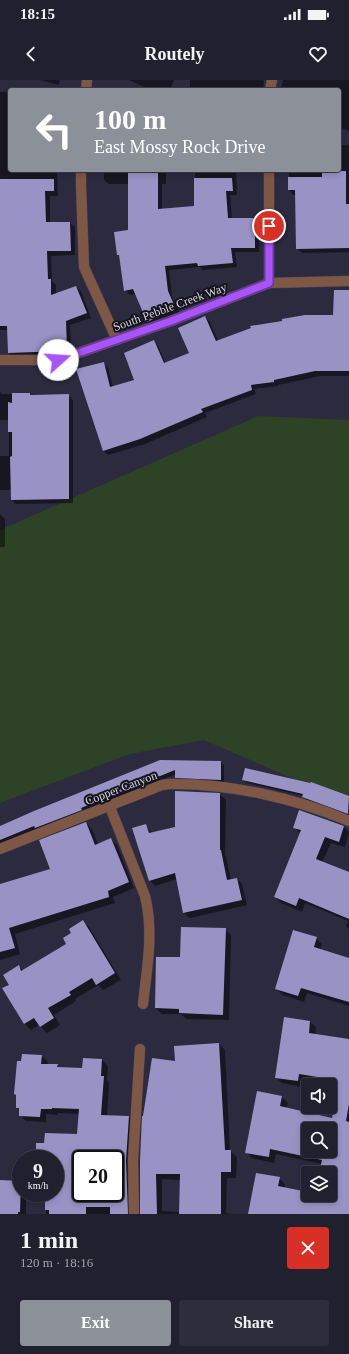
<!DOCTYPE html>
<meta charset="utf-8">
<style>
:root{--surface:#21202f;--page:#2d2d3b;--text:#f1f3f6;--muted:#a2a3aa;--line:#3e3e4b;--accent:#8c9099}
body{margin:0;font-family:Georgia,serif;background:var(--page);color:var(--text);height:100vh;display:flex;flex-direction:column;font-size:15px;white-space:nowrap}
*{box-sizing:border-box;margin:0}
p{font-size:13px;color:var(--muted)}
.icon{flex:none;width:22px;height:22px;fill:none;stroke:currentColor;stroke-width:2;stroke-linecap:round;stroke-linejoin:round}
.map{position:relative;height:1134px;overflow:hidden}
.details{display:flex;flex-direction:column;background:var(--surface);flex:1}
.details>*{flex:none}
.hud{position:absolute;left:8px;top:8px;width:333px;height:84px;border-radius:4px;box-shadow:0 2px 6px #0003,0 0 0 1px var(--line);background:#8c9099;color:#fff;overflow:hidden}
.fabs{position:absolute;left:301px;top:998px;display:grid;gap:8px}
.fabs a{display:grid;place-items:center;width:36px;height:36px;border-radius:4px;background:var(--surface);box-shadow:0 2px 6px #0003,0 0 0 1px var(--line);font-size:20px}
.speed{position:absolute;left:12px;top:1070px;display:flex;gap:8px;font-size:20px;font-weight:700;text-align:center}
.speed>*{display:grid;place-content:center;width:52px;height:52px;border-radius:50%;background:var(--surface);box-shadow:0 2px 6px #0003,0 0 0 1px var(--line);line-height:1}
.speed small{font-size:10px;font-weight:400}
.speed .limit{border:2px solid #111;border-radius:6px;background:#fff;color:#111}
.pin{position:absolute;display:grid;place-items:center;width:34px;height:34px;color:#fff;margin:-17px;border:2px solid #fff;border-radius:50%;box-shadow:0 1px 4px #0007}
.me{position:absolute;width:44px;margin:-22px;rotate:71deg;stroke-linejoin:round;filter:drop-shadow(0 0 3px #0008)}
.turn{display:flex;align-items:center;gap:14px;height:84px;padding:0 20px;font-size:18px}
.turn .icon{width:52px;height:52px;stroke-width:2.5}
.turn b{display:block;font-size:28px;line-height:34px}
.round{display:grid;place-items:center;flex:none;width:42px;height:42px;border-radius:4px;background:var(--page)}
.summary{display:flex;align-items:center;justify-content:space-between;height:68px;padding:0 20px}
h1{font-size:24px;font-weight:600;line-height:30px}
.button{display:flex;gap:8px;margin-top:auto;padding:8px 20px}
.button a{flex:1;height:46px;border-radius:4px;background:var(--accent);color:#fff;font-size:16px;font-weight:600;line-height:46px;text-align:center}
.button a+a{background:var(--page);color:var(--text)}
.status{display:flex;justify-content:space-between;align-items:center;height:28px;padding:0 20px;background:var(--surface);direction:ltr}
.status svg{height:11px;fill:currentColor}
header{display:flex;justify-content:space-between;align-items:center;height:52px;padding:0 20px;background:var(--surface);font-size:18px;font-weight:600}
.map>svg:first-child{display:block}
.green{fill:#2e4226}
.shadow{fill:#0007;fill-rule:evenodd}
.building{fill:#9993c5;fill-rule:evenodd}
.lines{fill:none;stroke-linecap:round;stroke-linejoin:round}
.minor-casing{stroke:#474659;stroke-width:11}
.minor{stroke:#7f5745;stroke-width:10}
.route-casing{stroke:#6d37a1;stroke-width:10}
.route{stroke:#a855f7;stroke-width:7}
.labels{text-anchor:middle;stroke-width:4;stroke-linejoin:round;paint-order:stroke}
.street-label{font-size:12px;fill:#d7d6e4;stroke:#15141d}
</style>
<div class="status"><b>18:15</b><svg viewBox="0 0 49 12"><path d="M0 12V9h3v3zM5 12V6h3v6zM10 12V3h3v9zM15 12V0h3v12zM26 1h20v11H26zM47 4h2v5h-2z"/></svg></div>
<header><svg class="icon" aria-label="back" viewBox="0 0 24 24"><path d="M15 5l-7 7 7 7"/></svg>Routely<svg class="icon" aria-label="heart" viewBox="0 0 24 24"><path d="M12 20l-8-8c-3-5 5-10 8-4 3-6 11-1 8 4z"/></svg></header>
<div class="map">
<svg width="349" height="1134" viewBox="0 0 349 1134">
<rect width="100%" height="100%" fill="#2c2a3f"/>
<path class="green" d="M258,336L349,340V723L204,660L130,674L0,723V450Z"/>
<g class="shadow">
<path d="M40,0H60L59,5Z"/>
<path d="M129,0H174L170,10H151Z"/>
<path d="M190,0H263L264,1L263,10H190Z"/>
<path d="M283,0H349V51L339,47V10H281Z"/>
<path d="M0,12H10V90H57L58,116H50V143H70L75,147V175L51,176L52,201L56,205V215L76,207L81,211L91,238L70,245L71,275L13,278L9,273L8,250H0Z"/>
<path d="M339,65H349V172L302,173L297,168L296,115H293L289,110V90H339Z"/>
<path d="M104,90H166V104H162V130L195,127V90H236L237,115H230L232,139H255L259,144V172H235L237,187L203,190L200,187L169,190L172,216L180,234L152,246L147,242L136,214L130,215L125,210L121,178L118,175L115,152L129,151V104H109L104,100Z"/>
<path d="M349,211V296H320L278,305V306L254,309L256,314L205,333L207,337L145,364L108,375L103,371L104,283L108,288L113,307L135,300L154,261L158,266L166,284L191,273L205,237L210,242L218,261L334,236Z"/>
<path d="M0,312L2,314L68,315L73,320V423L16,424L12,420L11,410H0V376H9V340H0Z"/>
<path d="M0,434L5,439V467H0Z"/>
<path d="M161,681L221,682L224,686V703L180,701L176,697V694L84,731L39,751L37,749L0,765V747Z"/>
<path d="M243,699L311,703L349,717V735L307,721L304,716L247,703Z"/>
<path d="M176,712L220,714L226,720L225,776L226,777L231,800L237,799L242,804L247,825L190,838L184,833L177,799L155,806L150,801L145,745L152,753L176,748Z"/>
<path d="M86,743L92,749L98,764L111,759L117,765L134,808L113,817L115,823L15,854L20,874L0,880V805L51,789Z"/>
<path d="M294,747H344L349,752L345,767L331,763L322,782L349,793V849L346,846L348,841L305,823L302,832L281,823L275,817L300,753Z"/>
<path d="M82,841L89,847L121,900L103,910L98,905L75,919L76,921L54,935L60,945L47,953L39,945L31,950L25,944L10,905L19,886L24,891L68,864L72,854Z"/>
<path d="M225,849L231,855L229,940L186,939L181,934H162L156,928L157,878H181Z"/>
<path d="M316,858L322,864L320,870L349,879V926L307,913L304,922L283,915L277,909Z"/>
<path d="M285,938L310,942L316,947L315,955L348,960L349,951V1134H249L279,1098L285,1104L284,1109L308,1113V1115H330V1093H320L322,1084L276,1074L274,1083L252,1078L246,1072L282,1017L288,1023L286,1029L332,1039L338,1012L336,1011L337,1004L304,999L303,1007L282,1003L276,998ZM308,1049H330V1071H308Z"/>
<path d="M219,964L225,970L230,1071L237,1077L236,1098H227L226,1133L231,1134H142L176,982ZM162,1099L181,1100L180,1132L162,1131Z"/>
<path d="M42,976L48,982L47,985H57L59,988L83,989L102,980L108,986L107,1000L109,1003L107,1036L129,1037L135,1043L133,1134H46V1113H55V1079H37L45,1064L78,1055L80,1034L58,1033V1035L46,1034V1042L26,1041L20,1035V1031L17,1027V1016L15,1014ZM81,1079H115V1113H81Z"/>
<path d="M0,1101L21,1103V1113H26V1134H0Z"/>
</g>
<g class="building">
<path d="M128,90H158V129L194,126V98H232L233,111H226L228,138H255V168H231L233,183L198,186L197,183L165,186L168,211L176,229L147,242L133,209L124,211L119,175H117L114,152L128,150Z"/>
<path d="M322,91H346V124H349V168L296,169L295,110H288V97H322Z"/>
<path d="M0,99H54V111H45L46,142H70L71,171H47L48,199H51V215L76,206L87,233L66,241L67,270L63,271L8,273L7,246H0Z"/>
<path d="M334,210H349V291H315L274,300V302L251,305L252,310L201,329L203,332L140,359L103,371L76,289L104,282L110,307L134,300L124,273L154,260L164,283L189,273L178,248L205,236L216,261L251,248L250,246L282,241V239L305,235H333Z"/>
<path d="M12,313H30V315L69,314V419L11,420L10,377L12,376V352H8V322L12,323Z"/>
<path d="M160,680L221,681V700L175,698V690L81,728L82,730L35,748L34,746L0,760V746L34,731Z"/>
<path d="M245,688L310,703L311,702L349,716L348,734L302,717L303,714L242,700Z"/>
<path d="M175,711L220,713V770H221L227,800L237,798L242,820L183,833L175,793L149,801L132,748L146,744L149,753L175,747Z"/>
<path d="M299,730L344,746L339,762L325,757L316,779L349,792V839L299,818L296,826L274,817L301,750L293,748Z"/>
<path d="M86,742L95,765L111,758L129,802L108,811L109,817L9,848L15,868L0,872V804L50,789L39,760Z"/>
<path d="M83,840L115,893L96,905L92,898L69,912L71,915L48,928L54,938L40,947L34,938L24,944L2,908L9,905L3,895L19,885L21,891L66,864L63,858L71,853L69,849Z"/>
<path d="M181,847L226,848L223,935L179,933V929L155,928L156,877H180Z"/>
<path d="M293,850L317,857L314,867L349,878V922L301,908L298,916L275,909Z"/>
<path d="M284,937L310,941L309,953L349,959V1024L346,1041L349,1042V1134H248L256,1093L280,1097L278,1106L308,1112V1115H330V1093H319L322,1080L270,1069L269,1077L245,1073L257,1011L282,1016L280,1026L332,1038L337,1011H335L336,1000L299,994L298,1001L275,998ZM308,1049H330V1071H308Z"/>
<path d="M219,963L225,1070H231V1092H221V1134H179L180,1094H156L157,1134H140V1080L142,1036H143L152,978L175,981L174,966Z"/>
<path d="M22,974L42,975L41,984H58L57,987L82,988L83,978L102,979L101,996H104L101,1035L129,1036L126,1080L128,1134H110V1127H86V1134H49V1130H45V1113H55V1079H36V1063H44L45,1053L77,1054L79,1029L52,1028V1029H41L40,1037L19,1036V1028H16V1015L14,1014L17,981H21ZM81,1079H115V1113H81Z"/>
<path d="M0,1100L21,1101L20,1132H18V1134H0Z"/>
</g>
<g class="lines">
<defs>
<g id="minor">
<path d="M86,10L87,0"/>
<path d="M270,10L272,0"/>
<path d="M81,90V105L84,187L117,260"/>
<path d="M269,203V90"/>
<path d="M0,280H58L171,241L269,203L349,201"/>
<path d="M110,727L145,816C154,851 147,888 143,924"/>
<path d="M0,769L162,705L169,704C228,703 295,718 349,741"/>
<path d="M134,1134L133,1080L140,969"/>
</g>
</defs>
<use href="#minor" class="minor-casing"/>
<use href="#minor" class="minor"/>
</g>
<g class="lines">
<defs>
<path id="route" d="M58,280L171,241L269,203V146"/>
</defs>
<use href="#route" class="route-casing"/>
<use href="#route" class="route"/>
</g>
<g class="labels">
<g class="street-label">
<text transform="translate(170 227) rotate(-20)" y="4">South Pebble Creek Way</text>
<text transform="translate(121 708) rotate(-21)" y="4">Copper Canyon</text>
</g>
</g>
</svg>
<div class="fabs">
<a><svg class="icon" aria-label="sound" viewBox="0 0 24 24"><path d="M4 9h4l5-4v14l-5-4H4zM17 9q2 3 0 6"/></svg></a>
<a><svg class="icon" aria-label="search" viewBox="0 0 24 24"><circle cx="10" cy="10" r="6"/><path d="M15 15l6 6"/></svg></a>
<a><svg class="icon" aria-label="layers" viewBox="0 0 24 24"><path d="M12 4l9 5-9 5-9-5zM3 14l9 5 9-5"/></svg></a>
</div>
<div class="speed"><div>9<small>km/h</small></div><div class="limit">20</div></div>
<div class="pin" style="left:269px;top:146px;background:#d93025"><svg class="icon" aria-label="arrive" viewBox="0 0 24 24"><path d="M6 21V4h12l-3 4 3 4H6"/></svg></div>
<svg class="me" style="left:58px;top:280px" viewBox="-20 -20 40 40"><circle r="19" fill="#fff"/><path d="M0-13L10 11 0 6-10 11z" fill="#a855f7"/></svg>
<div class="hud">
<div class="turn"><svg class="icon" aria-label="left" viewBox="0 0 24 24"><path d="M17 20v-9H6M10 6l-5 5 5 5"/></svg><div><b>100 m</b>East Mossy Rock Drive</div></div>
</div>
</div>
<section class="details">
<div class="summary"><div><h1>1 min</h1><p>120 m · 18:16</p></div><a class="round" style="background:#d93025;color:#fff"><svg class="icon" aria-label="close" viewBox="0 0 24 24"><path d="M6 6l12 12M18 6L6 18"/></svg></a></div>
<div class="button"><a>Exit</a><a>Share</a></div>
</section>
